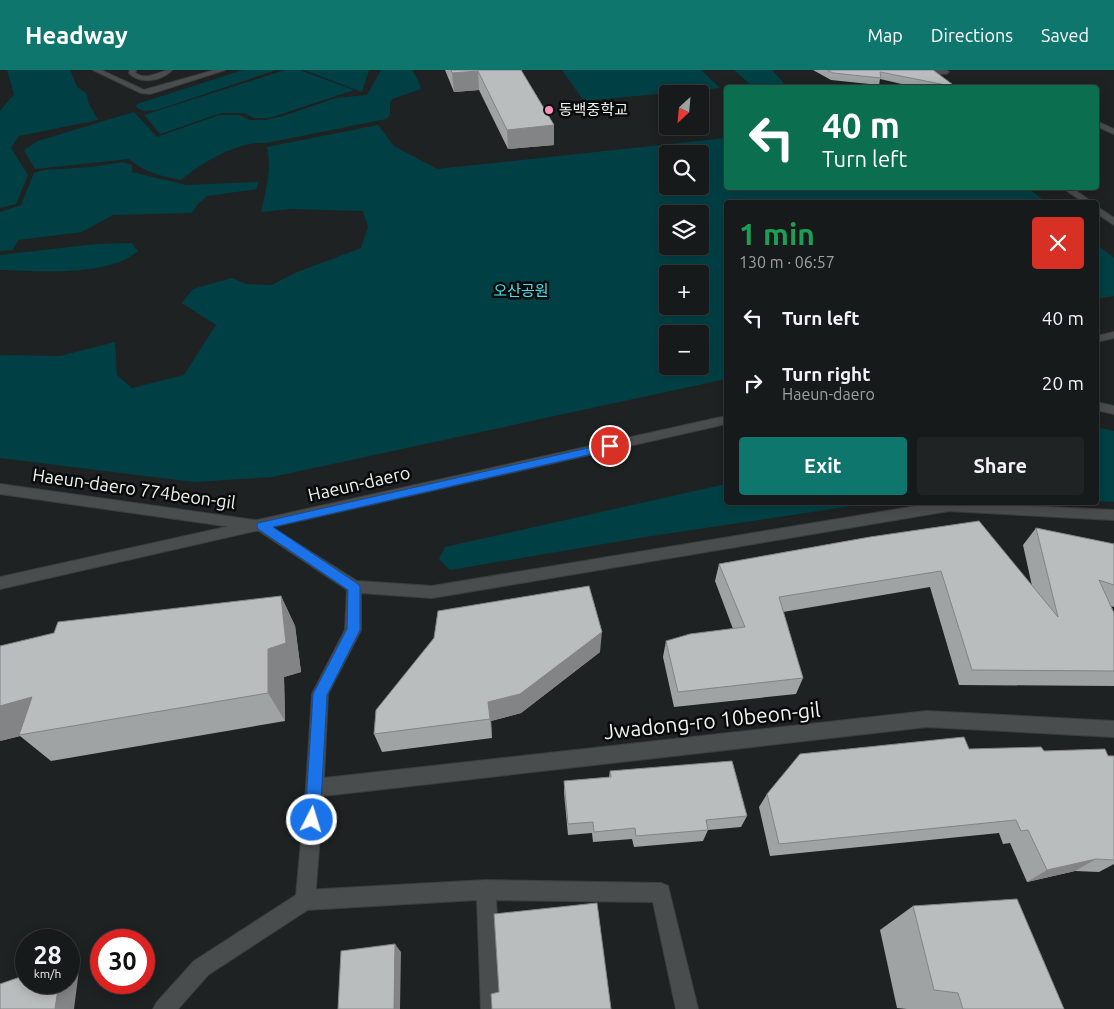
<!DOCTYPE html>
<meta charset="utf-8">
<style>
:root{--surface:#171a1a;--page:#202323;--text:#f1f3f6;--muted:#9ea1a2;--line:#363839;--accent:#0f766e}
body{margin:0;font-family:Ubuntu,"Noto Sans KR",sans-serif;background:var(--page);color:var(--text);height:100vh;display:flex;flex-direction:column;font-size:19px;white-space:nowrap}
*{box-sizing:border-box;margin:0}
p{font-size:16px;color:var(--muted)}
.icon{flex:none;width:28px;height:28px;fill:none;stroke:currentColor;stroke-width:2;stroke-linecap:round;stroke-linejoin:round}
.map{position:relative;flex:1;overflow:hidden}
.side{position:absolute;left:724px;top:130px;width:375px;height:305px;display:flex;flex-direction:column;background:var(--surface);border-radius:5px;box-shadow:0 2px 12px #0003,0 0 0 1px var(--line)}
.side>*{flex:none}
.hud{position:absolute;left:724px;top:15px;width:375px;height:105px;border-radius:5px;box-shadow:0 2px 12px #0003,0 0 0 1px var(--line);background:#0b6e4f;color:#fff;overflow:hidden}
.needle{width:32px;rotate:206deg}
.tools{position:absolute;left:659px;top:15px;display:grid;gap:10px}
.tools a{display:grid;place-items:center;width:50px;height:50px;border-radius:5px;background:var(--surface);box-shadow:0 2px 12px #0003,0 0 0 1px var(--line);font-size:25px}
.speed{position:absolute;left:15px;top:859px;display:flex;gap:10px;font-size:25px;font-weight:700;text-align:center}
.speed>*{display:grid;place-content:center;width:65px;height:65px;border-radius:50%;background:var(--surface);box-shadow:0 2px 12px #0003,0 0 0 1px var(--line);line-height:1}
.speed small{font-size:12px;font-weight:400}
.speed .limit{border:8px solid #d22;background:#fff;color:#111}
.pin{position:absolute;display:grid;place-items:center;width:42px;height:42px;color:#fff;margin:-21px;border:2px solid #fff;border-radius:50%;box-shadow:0 1px 5px #0007}
.me{position:absolute;width:55px;margin:-28px;rotate:5deg;stroke-linejoin:round;filter:drop-shadow(0 0 4px #0008)}
.turn{display:flex;align-items:center;gap:18px;height:105px;padding:0 15px;font-size:22px}
.turn .icon{width:65px;height:65px;stroke-width:2.5}
.turn b{display:block;font-size:35px;line-height:42px}
.round{display:grid;place-items:center;flex:none;width:52px;height:52px;border-radius:5px;background:var(--page)}
.summary{display:flex;align-items:center;justify-content:space-between;height:85px;padding:0 15px}
h1{font-size:30px;font-weight:700;line-height:38px;color:#1e9e55}
.action{display:flex;gap:10px;margin-top:auto;padding:10px 15px}
.action a{flex:1;height:58px;border-radius:5px;background:var(--accent);color:#fff;font-size:20px;font-weight:700;line-height:58px;text-align:center}
.action a+a{background:var(--page);color:var(--text)}
ul{padding:0;list-style:none}
li{display:flex;align-items:center;gap:15px;height:65px;padding:0 15px}
li div{flex:1}
li b{display:block;font-size:19px}
li em{font-style:normal}
header{display:flex;align-items:center;gap:30px;box-sizing:border-box;height:70px;padding:0 25px;background:var(--accent);color:#fff}
header strong{font-size:24px}
nav{display:flex;gap:28px;margin-inline-start:auto;font-size:18px}
.map>svg:first-child{display:block}
.green{fill:#004045;fill-rule:evenodd}
.lines{fill:none;stroke-linecap:round;stroke-linejoin:round}
.service-casing{stroke:#3b3e3e;stroke-width:2}
.minor-casing{stroke:#3b3e3e;stroke-width:2}
.secondary-casing{stroke:#3b3e3e;stroke-width:2}
.service{fill:#4a4d4e;fill-rule:evenodd}
.minor{fill:#4a4d4e;fill-rule:evenodd}
.secondary{fill:#4a4d4e;fill-rule:evenodd}
.wall{fill:#9fa3a3}
.shaded-wall{fill:#828485}
.building{fill:#b9bdbe;stroke:#828485}
.route{fill:#1a73e8;stroke:#114b97}
.poi-dot{fill:#fd8ec0;stroke:#090b0b;stroke-width:2}
.labels{text-anchor:middle;stroke-width:5;stroke-linejoin:round;paint-order:stroke}
.far-poi-label{font-size:15px;fill:#f1f3f3;stroke:#090b0b;text-anchor:start}
.far-park-label{font-size:15px;fill:#45e1ec;stroke:#090b0b}
.street-label{font-size:18px;fill:#f1f3f3;stroke:#090b0b}
.near-street-label{font-size:21px;fill:#f1f3f3;stroke:#090b0b}
</style>
<header>
<strong>Headway</strong>
<nav><a>Map</a><a>Directions</a><a>Saved</a></nav>
</header>
<div class="map">
<svg width="1114" height="939" viewBox="0 0 1114 939">
<rect width="100%" height="100%" fill="#1f2222"/>
<g class="green">
<path d="M7,0H70L77,17L87,24L88,32L98,50L19,66L11,78L28,105L16,134L0,138V41L14,24Z"/>
<path d="M243,0H276L157,40L143,41L136,37L137,34Z"/>
<path d="M285,0H299L354,20L269,48H254L244,43H221L160,64L144,45Z"/>
<path d="M304,0H369L362,22Z"/>
<path d="M381,0H412L419,12L421,19L392,29L390,34V45L386,49L266,73C240,70 201,93 181,110C158,105 148,104 129,89L35,99L24,80L38,71L134,42L157,67L219,45H239L250,50H266L283,46L336,28L367,25Z"/>
<path d="M562,0H701L720,18L584,31Z"/>
<path d="M734,0H772L782,11L785,17H753Z"/>
<path d="M378,55L394,76L437,99L726,68V118H1028L1046,132H726V309L272,407L194,412L0,388V285L60,286L115,272L117,305L132,318L184,305L216,255L182,233L193,219L232,208L246,214L272,215L295,203L361,178L368,157L363,141L291,139L261,142C266,120 272,100 267,77ZM668,84H700V116H668ZM668,144H700V176H668ZM668,204H700V236H668ZM668,264H700V296H668Z"/>
<path d="M123,92L132,95V102L186,115L258,112L257,119L207,126L197,135L192,143L113,145L82,162L18,170L13,180L0,181V142L21,135L34,103L44,100L92,97Z"/>
<path d="M132,173L138,181C109,207 38,201 0,200V185L96,174Z"/>
<path d="M1096,174L1114,188V226L1096,229Z"/>
<path d="M1096,357L1114,361V432L1096,431Z"/>
<path d="M726,414V432L872,433L645,467L450,500L439,489L445,477Z"/>
</g>
<g class="lines">
<defs>
<g id="service">
<path d="M93,0H101L144,20L215,0H225L150,24L141,23Z"/>
<path d="M130,0H136L135,3C149,12 159,0 172,0C161,11 141,15 129,3Z"/>
<path d="M919,0H946L949,2L946,4L917,3L916,2Z"/>
<path d="M1096,51L1114,59V64L1096,56Z"/>
<path d="M486,810L661,813L668,816L698,939H676L653,832L496,830L503,939H481L477,830L305,840L298,837L295,830L298,823L305,820Z"/>
</g>
<g id="minor">
<path d="M1063,118H1072L1092,132H1083Z"/>
<path d="M1096,136L1114,148V155L1096,143Z"/>
<path d="M0,414L262,451L357,511L432,516L941,432L1114,440V450L949,441L432,528L361,523V560L328,624L324,708L927,641L1114,651V667L927,657L323,726L315,830L312,837L208,905L178,939H153L157,932L194,891L296,825L306,718L312,624L345,560L347,520L259,461L0,424Z"/>
</g>
<g id="secondary">
<path d="M1114,262V268L1096,272V266Z"/>
<path d="M1096,332L1114,336V344L1096,340Z"/>
<path d="M726,346V354L0,519V507Z"/>
</g>
</defs>
<use href="#service" class="service-casing"/>
<use href="#minor" class="minor-casing"/>
<use href="#secondary" class="secondary-casing"/>
<use href="#service" class="service"/>
<use href="#minor" class="minor"/>
<use href="#secondary" class="secondary"/>
</g>
<g class="wall">
<path d="M445,0H521L554,55V75L508,79L479,20L454,22Z"/>
<path d="M813,0H933L956,18H919L880,9L879,15L831,10Z"/>
<path d="M1036,458L1114,474V537L1111,536L1114,543V616L959,615L930,517L783,542L803,608L796,624L674,637L663,587L666,571L733,559L715,511L719,494L870,467L1032,516L1023,475Z"/>
<path d="M281,526L295,556L301,602L284,607L285,651L51,691L20,666L0,671Z"/>
<path d="M434,568L600,582L521,643L491,651L492,668L382,682L374,664Z"/>
<path d="M969,679L1044,681L1114,686V794L1099,802L1075,801L1027,812L1010,773L1003,774L999,763L770,786L759,737L767,724Z"/>
<path d="M610,701L747,746L741,757L708,760L703,771L634,777L632,769L593,772L592,763L568,765L564,723V711L609,707Z"/>
<path d="M913,836L1064,939H907L897,938L880,860Z"/>
</g>
<g class="shaded-wall">
<path d="M478,1L479,20L454,22L452,3Z"/>
<path d="M554,55V75L508,79L507,60Z"/>
<path d="M281,526L295,556L301,602L284,607L285,651L268,623V579Z"/>
<path d="M602,562L600,582L521,643L491,651L492,668L488,632Z"/>
<path d="M32,627L19,665L20,666L0,671V636Z"/>
<path d="M1096,789L1075,801L1027,812L1047,800Z"/>
<path d="M395,874L401,882L400,939H394Z"/>
<path d="M69,896L79,900L74,939H55L59,912H69Z"/>
</g>
<g class="building">
<path d="M451,0H521L554,55L507,60L478,1L452,3Z"/>
<path d="M827,0H933L956,17L880,2L881,8L833,3Z"/>
<path d="M979,451L1058,547L1036,458L1114,474V515L1099,510L1114,543V601L972,600L941,501L779,527L803,608L678,622L666,571L690,564L745,557L719,494L870,467Z"/>
<path d="M589,516L602,562L520,624L488,632L490,649L374,664L376,640L434,568L438,541Z"/>
<path d="M281,526L286,573L268,579V623L19,665L32,627L0,636V576L54,563L58,552Z"/>
<path d="M964,667L969,679L1041,677L1044,681L1105,679L1108,686H1114V790L1096,789L1047,800L1028,760L1021,761L1016,750L779,774L767,724L800,684Z"/>
<path d="M732,691L747,746L706,750L708,760L636,766L635,758L594,762L593,752L568,754L564,711L611,707L610,701Z"/>
<path d="M1017,829L1064,939H963L958,923L934,920L913,836Z"/>
<path d="M597,833L611,939H492L491,924L499,922L494,844Z"/>
<path d="M395,874L394,939H338L341,881Z"/>
<path d="M26,905V912H59L55,939H0V914Z"/>
</g>
<path class="route" d="M610,373L614,374V379L273,457L358,514L360,517V560L327,625L320,750L318,755L312,757L307,755L305,750L313,624L347,559L348,520L258,459L257,456L258,453Z"/>
<circle class="poi-dot" cx="549" cy="40" r="5"/>
<g class="labels">
<g class="far-poi-label">
<text x="559" y="45">동백중학교</text>
</g>
<g class="far-park-label">
<text x="521" y="226">오산공원</text>
</g>
<g class="street-label">
<text transform="translate(359 414) rotate(-13)" y="6">Haeun-daero</text>
<text transform="translate(134 419) rotate(8)" y="6">Haeun-daero 774beon-gil</text>
</g>
<g class="near-street-label">
<text transform="translate(712 651) rotate(-6)" y="7">Jwadong-ro 10beon-gil</text>
</g>
</g>
</svg>
<div class="tools">
<a><svg class="needle" viewBox="-14 -14 28 28"><path d="M0-13l5 13h-10z" fill="#e53935"/><path d="M0 13l5-13h-10z" fill="#9ea1a2"/></svg></a>
<a><svg class="icon" aria-label="search" viewBox="0 0 24 24"><circle cx="10" cy="10" r="6"/><path d="M15 15l6 6"/></svg></a>
<a><svg class="icon" aria-label="layers" viewBox="0 0 24 24"><path d="M12 4l9 5-9 5-9-5zM3 14l9 5 9-5"/></svg></a>
<a>+</a>
<a>−</a>
</div>
<div class="speed"><div>28<small>km/h</small></div><div class="limit">30</div></div>
<div class="pin" style="left:610px;top:376px;background:#d93025"><svg class="icon" aria-label="arrive" viewBox="0 0 24 24"><path d="M6 21V4h12l-3 4 3 4H6"/></svg></div>
<svg class="me" style="left:312px;top:750px" viewBox="-20 -20 40 40"><circle r="17" fill="#1a73e8" stroke="#fff" stroke-width="3"/><path d="M0-11L8 9 0 5-8 9z" fill="#fff"/></svg>
<div class="hud">
<div class="turn"><svg class="icon" aria-label="left" viewBox="0 0 24 24"><path d="M17 20v-9H6M10 6l-5 5 5 5"/></svg><div><b>40 m</b>Turn left</div></div>
</div>
<section class="side">
<div class="summary"><div><h1>1 min</h1><p>130 m · 06:57</p></div><a class="round" style="background:#d93025;color:#fff"><svg class="icon" aria-label="close" viewBox="0 0 24 24"><path d="M6 6l12 12M18 6L6 18"/></svg></a></div>
<ul>
<li><svg class="icon" aria-label="left" viewBox="0 0 24 24"><path d="M17 20v-9H6M10 6l-5 5 5 5"/></svg><div><b>Turn left</b></div><em>40 m</em></li>
<li><svg class="icon" aria-label="right" viewBox="0 0 24 24"><path d="M7 20v-9h11M14 6l5 5-5 5"/></svg><div><b>Turn right</b><p>Haeun-daero</p></div><em>20 m</em></li>
</ul>
<div class="action"><a>Exit</a><a>Share</a></div>
</section>
</div>
